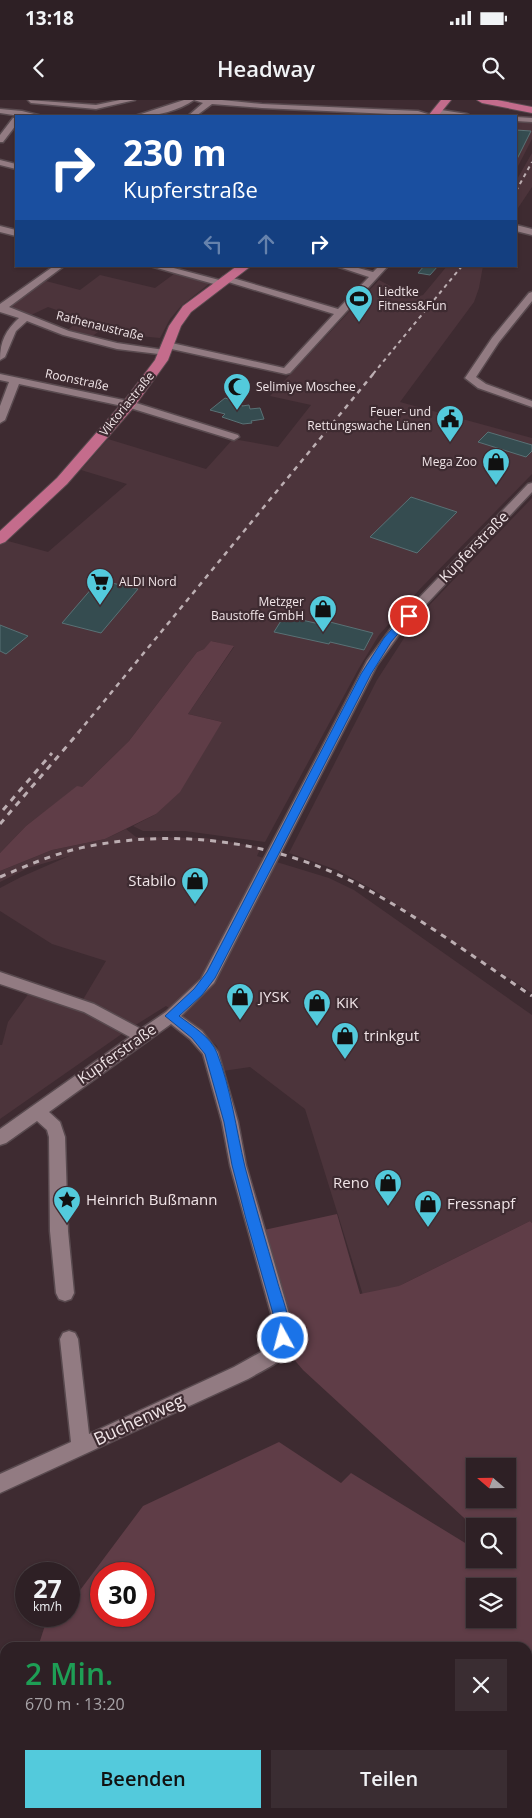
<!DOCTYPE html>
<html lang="de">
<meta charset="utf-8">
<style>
:root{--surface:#2e2025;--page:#3a2d32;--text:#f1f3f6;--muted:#a7a3a7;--line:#493e42;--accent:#53cadc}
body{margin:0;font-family:"Open Sans",sans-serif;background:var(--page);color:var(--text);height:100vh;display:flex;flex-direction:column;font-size:19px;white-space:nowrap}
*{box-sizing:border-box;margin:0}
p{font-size:16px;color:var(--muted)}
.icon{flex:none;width:28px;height:28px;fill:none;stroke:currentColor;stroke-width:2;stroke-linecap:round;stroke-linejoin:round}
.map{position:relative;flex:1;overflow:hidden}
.sheet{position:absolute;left:0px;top:1542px;width:532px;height:176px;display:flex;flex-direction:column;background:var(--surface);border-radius:15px 15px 0 0;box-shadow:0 1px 4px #0004,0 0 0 1px var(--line)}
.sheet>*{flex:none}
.banner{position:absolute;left:15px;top:15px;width:502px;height:152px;border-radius:0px;box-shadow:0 1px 4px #0004,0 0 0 1px var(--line);background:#1a4fa0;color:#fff;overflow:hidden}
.needle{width:32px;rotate:290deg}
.buttons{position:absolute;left:466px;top:1358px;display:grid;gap:10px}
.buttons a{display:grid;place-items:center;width:50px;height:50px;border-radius:0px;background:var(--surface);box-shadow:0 1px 4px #0004,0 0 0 1px var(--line);font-size:25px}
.speed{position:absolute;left:15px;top:1462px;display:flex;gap:10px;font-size:25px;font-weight:700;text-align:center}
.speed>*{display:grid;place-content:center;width:65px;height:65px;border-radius:50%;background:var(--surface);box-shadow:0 1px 4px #0004,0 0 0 1px var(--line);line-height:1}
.speed small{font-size:12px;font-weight:400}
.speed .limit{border:8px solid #d22;background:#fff;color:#111}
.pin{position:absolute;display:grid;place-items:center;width:42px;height:42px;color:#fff;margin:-21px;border:2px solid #fff;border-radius:50%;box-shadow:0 1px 5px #0007}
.me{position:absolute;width:55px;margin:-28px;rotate:353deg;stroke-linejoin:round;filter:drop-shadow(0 0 4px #0008)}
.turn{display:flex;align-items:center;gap:18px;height:105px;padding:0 25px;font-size:22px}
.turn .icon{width:65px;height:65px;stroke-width:2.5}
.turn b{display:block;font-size:35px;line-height:42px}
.lanes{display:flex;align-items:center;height:48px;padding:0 25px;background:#0003;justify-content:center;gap:25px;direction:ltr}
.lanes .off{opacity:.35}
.round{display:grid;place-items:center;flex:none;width:52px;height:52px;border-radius:0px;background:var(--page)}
.overview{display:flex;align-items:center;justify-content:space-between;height:85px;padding:0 25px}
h1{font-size:30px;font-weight:600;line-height:38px;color:#1e9e55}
.primary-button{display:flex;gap:10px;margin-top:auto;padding:10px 25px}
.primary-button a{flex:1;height:58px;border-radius:0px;background:var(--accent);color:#111;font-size:20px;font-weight:600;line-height:58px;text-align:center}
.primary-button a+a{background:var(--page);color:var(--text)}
.status{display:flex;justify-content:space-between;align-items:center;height:35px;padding:0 25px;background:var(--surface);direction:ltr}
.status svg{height:14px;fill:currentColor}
header{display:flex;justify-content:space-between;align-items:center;height:65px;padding:0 25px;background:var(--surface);font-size:22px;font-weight:600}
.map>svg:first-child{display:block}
.built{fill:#4c343b}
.green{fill:#5f3d47;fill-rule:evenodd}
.building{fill:#354c50;stroke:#597175}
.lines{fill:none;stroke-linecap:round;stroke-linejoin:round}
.minor-casing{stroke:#594a4f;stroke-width:3}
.major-casing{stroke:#594a4f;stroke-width:2}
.minor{fill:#927b82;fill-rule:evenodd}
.major{fill:#c46c8c;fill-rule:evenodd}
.rail-far2{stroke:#bcaeb2;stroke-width:2;stroke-dasharray:4 4;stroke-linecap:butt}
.rail-far1{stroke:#bcaeb2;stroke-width:2.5;stroke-dasharray:5 5;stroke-linecap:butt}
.rail{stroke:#bcaeb2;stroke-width:3;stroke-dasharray:6 6;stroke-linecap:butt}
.route{fill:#1a73e8;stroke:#114b97}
.labels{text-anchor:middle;stroke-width:4.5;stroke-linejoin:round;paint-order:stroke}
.far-poi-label{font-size:12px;fill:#f0e4e7;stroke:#3e2b31;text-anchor:start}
.far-street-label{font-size:12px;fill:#f0e4e7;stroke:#3e2b31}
.street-label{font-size:15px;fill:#f0e4e7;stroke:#3e2b31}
.poi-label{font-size:15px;fill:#f0e4e7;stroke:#3e2b31;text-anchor:start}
.near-street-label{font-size:18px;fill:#f0e4e7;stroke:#3e2b31}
</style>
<div class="status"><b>13:18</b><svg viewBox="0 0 49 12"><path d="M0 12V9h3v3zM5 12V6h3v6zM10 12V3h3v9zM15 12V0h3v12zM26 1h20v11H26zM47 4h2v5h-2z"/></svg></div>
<header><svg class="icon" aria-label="back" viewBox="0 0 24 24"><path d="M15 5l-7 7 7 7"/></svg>Headway<svg class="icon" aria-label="search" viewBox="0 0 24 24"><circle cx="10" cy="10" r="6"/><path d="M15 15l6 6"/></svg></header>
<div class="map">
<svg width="532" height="1718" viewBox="0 0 532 1718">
<rect width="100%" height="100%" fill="#3e2b31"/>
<g class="built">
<path d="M516,22L532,23V39L516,70Z"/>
<path d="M532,53V87L516,111V81Z"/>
<path d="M447,166H483L479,188L474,202L400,302L532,338V374L419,490L379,535L359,568L265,742L185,731H143L133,726L156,714L222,622L188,614L234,547L212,541L204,549L197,552L129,641L82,687H77L26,726L0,753V443L8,441L48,452L127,384L81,370L108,339L206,369L233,339L278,347L311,305L270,296L379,180L413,198L423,195Z"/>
<path d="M174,174L210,183L181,206L170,219L160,238L98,232L91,237L67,230L82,219L48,207L29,216L11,207L46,181L80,190L100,175L155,188Z"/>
<path d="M532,398V893L374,790L337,770L289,753L377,580L417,518Z"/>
<path d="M126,729L136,737L205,738L261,747L257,756L329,778L354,790L532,915V1123L530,1121L403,1184L367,1208L305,1009L250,967L223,971L217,946L187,920L166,906L126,931L0,1019V945H2L8,922L29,893L78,908L106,861L52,844L0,811V788L21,777L69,756L28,768L0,782V771L52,750L105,739Z"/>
</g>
<g class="green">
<path d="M211,541L234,546L188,614L222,622L180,692L156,714L105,739L52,750L0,771V753L26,726L77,686L82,687L129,641L197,552L204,549Z"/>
<path d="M337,1114L360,1194L399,1186L530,1121L532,1123V1718H0V1628L5,1626V1714H528V1548L38,1547L48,1516H69V1505L143,1406L279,1342L341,1383L351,1373L475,1449V1459H508V1426H475V1428L303,1270L292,1257L295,1243L264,1130ZM475,1366H508V1399H475ZM101,1474H144V1516H101ZM475,1486H508V1519H475Z"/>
</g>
<g class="building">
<path d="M516,30L531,31L516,61Z"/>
<path d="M424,166H438L430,175L418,173Z"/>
<path d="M225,298L241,303L242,306L249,305L250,309L260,308L264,319L251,321L252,323L243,324L222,317L225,314L210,310Z"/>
<path d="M488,332L532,345V351L526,357L478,342Z"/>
<path d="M411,397L457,412L417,453L370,437Z"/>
<path d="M99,480L138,489L101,533L62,523Z"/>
<path d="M284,516L324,525L326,521L373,533L364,550L330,542L329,544L274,532Z"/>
<path d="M0,525L28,536L6,554L0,551Z"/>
</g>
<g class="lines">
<defs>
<g id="minor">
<path d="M28,0L96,5L120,0H135L96,9L31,3Z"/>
<path d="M184,0H222L262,4L418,11L434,16L262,8L212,4L196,16H188L203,3L194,0C179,11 153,17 135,16Z"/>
<path d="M0,9L22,11L42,16H20L0,13Z"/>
<path d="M435,9L467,14L471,16H450L435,13Z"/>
<path d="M516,17L532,18V22L516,21Z"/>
<path d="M13,18H16V25L3,42H0V35Z"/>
<path d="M0,60L16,64V69L0,65Z"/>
<path d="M516,125L532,129V135L516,131Z"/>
<path d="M0,126L16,130V136L0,132Z"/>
<path d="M54,166H64L9,207L69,231L117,243L164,250L169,253L167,255L117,249L63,235L27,221L16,231L5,257L0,260C0,241 6,230 19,218L0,212V204Z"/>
<path d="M150,166H166L223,181V177L226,176L338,209L369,177L336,166H351L373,172L379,166H388L290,273L286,274L167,248L162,245L167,242L284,268L334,214L225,181L224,185L221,186Z"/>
<path d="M532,192V201L499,242L476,277L486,284L532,301V307L478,288L465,278L492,238L529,193Z"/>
<path d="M0,274L133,302L238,335L239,337L234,340L127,307L19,284L5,320L0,323V306L9,282L0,280Z"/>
<path d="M532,383V392L403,529L377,565L214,883L181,916L202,931L218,952L238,1022L246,1065L290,1217C294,1260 281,1260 248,1279L0,1393V1374L71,1342L60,1239L63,1233L69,1231L75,1233L78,1239L89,1334L234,1267L270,1247L274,1238L272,1217L230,1065L222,1022L203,954L190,939L171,924L49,1012L60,1022L65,1037L68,1131L74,1193L71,1199L65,1201L59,1199L56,1193L50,1131L49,1037L47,1030L37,1021L6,1043L0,1045V1029L130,937L84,912L0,884V872L94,904L141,929L166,912L201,879L367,561L395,523L528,384Z"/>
</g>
<g id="major">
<path d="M441,0H451L438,16H428Z"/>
<path d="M477,0H497L532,7V13L482,3Z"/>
<path d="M237,166H251L191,212L181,226L168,260L134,307L67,384L5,442L0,444V431L57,378L124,301L155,260L169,226L183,206Z"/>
</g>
</defs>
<use href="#minor" class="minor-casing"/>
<use href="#major" class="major-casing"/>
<use href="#minor" class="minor"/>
<use href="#major" class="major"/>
<g class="rail-far2">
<path d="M516,91L532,62"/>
<path d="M373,274L462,166"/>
</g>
<path class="rail-far1" d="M78,633L374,273"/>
<g class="rail">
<path d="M3,710L52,653"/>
<path d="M0,724L79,632"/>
<path d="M0,777C28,765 56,753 85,747C177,728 274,741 357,784C418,816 475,858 532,896"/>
</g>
</g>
<path class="route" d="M409,513L413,516L391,542L371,574L215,878L202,895L179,916C192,926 211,937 217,953C231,989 236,1029 245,1067C255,1105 266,1142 277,1180C281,1196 295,1228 288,1243L283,1244L278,1243L274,1217L246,1119L232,1065L224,1022L205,954L192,938L165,916L194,889L207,872L361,574L384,538L405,514Z"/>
<defs>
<symbol id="stadium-pin" viewBox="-11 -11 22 30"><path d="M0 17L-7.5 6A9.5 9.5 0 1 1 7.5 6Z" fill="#53cadc" stroke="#3e2b31"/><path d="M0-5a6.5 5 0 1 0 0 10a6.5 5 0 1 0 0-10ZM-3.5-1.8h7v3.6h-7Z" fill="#111"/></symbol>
<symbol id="mosque-pin" viewBox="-11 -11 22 30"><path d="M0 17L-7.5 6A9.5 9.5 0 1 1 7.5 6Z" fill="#53cadc" stroke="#3e2b31"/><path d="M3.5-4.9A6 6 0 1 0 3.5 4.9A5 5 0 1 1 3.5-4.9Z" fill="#111"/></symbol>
<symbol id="civic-pin" viewBox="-11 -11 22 30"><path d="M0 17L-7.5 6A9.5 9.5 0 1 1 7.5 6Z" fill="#53cadc" stroke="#3e2b31"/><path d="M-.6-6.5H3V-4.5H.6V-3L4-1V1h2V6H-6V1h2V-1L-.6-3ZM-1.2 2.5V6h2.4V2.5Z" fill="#111"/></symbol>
<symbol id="shop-pin" viewBox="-11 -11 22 30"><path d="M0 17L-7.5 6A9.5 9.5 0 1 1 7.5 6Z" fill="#53cadc" stroke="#3e2b31"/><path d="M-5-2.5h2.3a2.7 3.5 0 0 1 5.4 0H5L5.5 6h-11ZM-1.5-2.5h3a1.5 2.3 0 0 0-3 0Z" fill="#111"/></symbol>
<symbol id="supermarket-pin" viewBox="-11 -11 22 30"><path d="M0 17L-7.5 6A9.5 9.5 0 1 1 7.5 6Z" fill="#53cadc" stroke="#3e2b31"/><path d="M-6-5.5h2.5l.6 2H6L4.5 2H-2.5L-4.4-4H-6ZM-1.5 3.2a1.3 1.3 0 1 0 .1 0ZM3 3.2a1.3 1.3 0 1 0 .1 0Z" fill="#111"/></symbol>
<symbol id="sight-pin" viewBox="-11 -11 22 30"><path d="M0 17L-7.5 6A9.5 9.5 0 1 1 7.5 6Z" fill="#53cadc" stroke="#3e2b31"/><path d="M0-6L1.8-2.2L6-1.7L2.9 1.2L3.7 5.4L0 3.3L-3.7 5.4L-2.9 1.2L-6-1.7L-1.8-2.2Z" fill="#111"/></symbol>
</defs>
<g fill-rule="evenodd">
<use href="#stadium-pin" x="343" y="183" width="32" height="43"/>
<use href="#mosque-pin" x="221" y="271" width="32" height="43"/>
<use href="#civic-pin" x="434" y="303" width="32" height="43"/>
<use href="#shop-pin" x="480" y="346" width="32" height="43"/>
<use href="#supermarket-pin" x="84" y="466" width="32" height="43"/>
<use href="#shop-pin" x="307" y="493" width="32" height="43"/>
<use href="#shop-pin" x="179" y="765" width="32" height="43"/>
<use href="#shop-pin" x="224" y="881" width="32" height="43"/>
<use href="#shop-pin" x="301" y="887" width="32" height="43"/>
<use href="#shop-pin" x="329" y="920" width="32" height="43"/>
<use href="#shop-pin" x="372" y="1067" width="32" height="43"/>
<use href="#sight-pin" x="51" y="1084" width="32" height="43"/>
<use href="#shop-pin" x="412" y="1088" width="32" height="43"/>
</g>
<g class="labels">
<g class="far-poi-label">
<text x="378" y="196">Liedtke<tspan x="378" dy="14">Fitness&amp;Fun</tspan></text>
<text x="256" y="291">Selimiye Moschee</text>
<text x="431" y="316" text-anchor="end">Feuer- und<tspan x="431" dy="14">Rettungswache Lünen</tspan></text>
<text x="477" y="366" text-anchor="end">Mega Zoo</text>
<text x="119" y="486">ALDI Nord</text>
<text x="304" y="506" text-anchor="end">Metzger<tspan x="304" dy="14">Baustoffe GmbH</tspan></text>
</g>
<g class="far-street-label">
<text transform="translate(100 226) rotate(14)" y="4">Rathenaustraße</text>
<text transform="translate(77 280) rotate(12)" y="4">Roonstraße</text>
<text transform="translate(127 304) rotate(-51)" y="4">Viktoriastraße</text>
</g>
<g class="street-label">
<text transform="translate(474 447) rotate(-46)" y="5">Kupferstraße</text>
<text transform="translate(117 954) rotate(-35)" y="5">Kupferstraße</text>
</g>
<g class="poi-label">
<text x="176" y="786" text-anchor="end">Stabilo</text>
<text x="259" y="902">JYSK</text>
<text x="336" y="908">KiK</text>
<text x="364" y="941">trinkgut</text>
<text x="369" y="1088" text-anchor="end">Reno</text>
<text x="86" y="1105">Heinrich Bußmann</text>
<text x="447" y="1109">Fressnapf</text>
</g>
<g class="near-street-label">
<text transform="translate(139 1320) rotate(-25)" y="6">Buchenweg</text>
</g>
</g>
</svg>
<div class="buttons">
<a><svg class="needle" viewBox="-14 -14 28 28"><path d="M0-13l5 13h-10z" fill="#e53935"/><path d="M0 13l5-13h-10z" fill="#a7a3a7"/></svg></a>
<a><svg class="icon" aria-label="search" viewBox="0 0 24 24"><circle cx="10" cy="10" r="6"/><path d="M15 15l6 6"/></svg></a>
<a><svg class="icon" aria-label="layers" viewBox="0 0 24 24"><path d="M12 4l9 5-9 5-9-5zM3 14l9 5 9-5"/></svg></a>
</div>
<div class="speed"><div>27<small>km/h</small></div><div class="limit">30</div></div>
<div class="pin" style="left:409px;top:516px;background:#d93025"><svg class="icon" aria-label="arrive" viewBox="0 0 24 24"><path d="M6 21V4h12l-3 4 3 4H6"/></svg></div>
<svg class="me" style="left:283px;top:1238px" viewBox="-20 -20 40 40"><circle r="17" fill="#1a73e8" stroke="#fff" stroke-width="3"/><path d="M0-11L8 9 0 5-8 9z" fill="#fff"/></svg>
<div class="banner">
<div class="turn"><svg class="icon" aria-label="right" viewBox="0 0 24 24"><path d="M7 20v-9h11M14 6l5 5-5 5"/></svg><div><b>230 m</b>Kupferstraße</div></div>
<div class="lanes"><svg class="icon off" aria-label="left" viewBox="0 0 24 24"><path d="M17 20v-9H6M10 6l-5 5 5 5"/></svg><svg class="icon off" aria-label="ahead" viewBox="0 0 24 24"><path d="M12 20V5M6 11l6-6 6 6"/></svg><svg class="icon" aria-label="right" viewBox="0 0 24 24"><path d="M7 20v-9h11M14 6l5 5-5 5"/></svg></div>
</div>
<section class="sheet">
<div class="overview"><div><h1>2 Min.</h1><p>670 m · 13:20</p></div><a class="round"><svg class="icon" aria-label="close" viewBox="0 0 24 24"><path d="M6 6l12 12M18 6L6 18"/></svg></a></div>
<div class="primary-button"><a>Beenden</a><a>Teilen</a></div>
</section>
</div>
